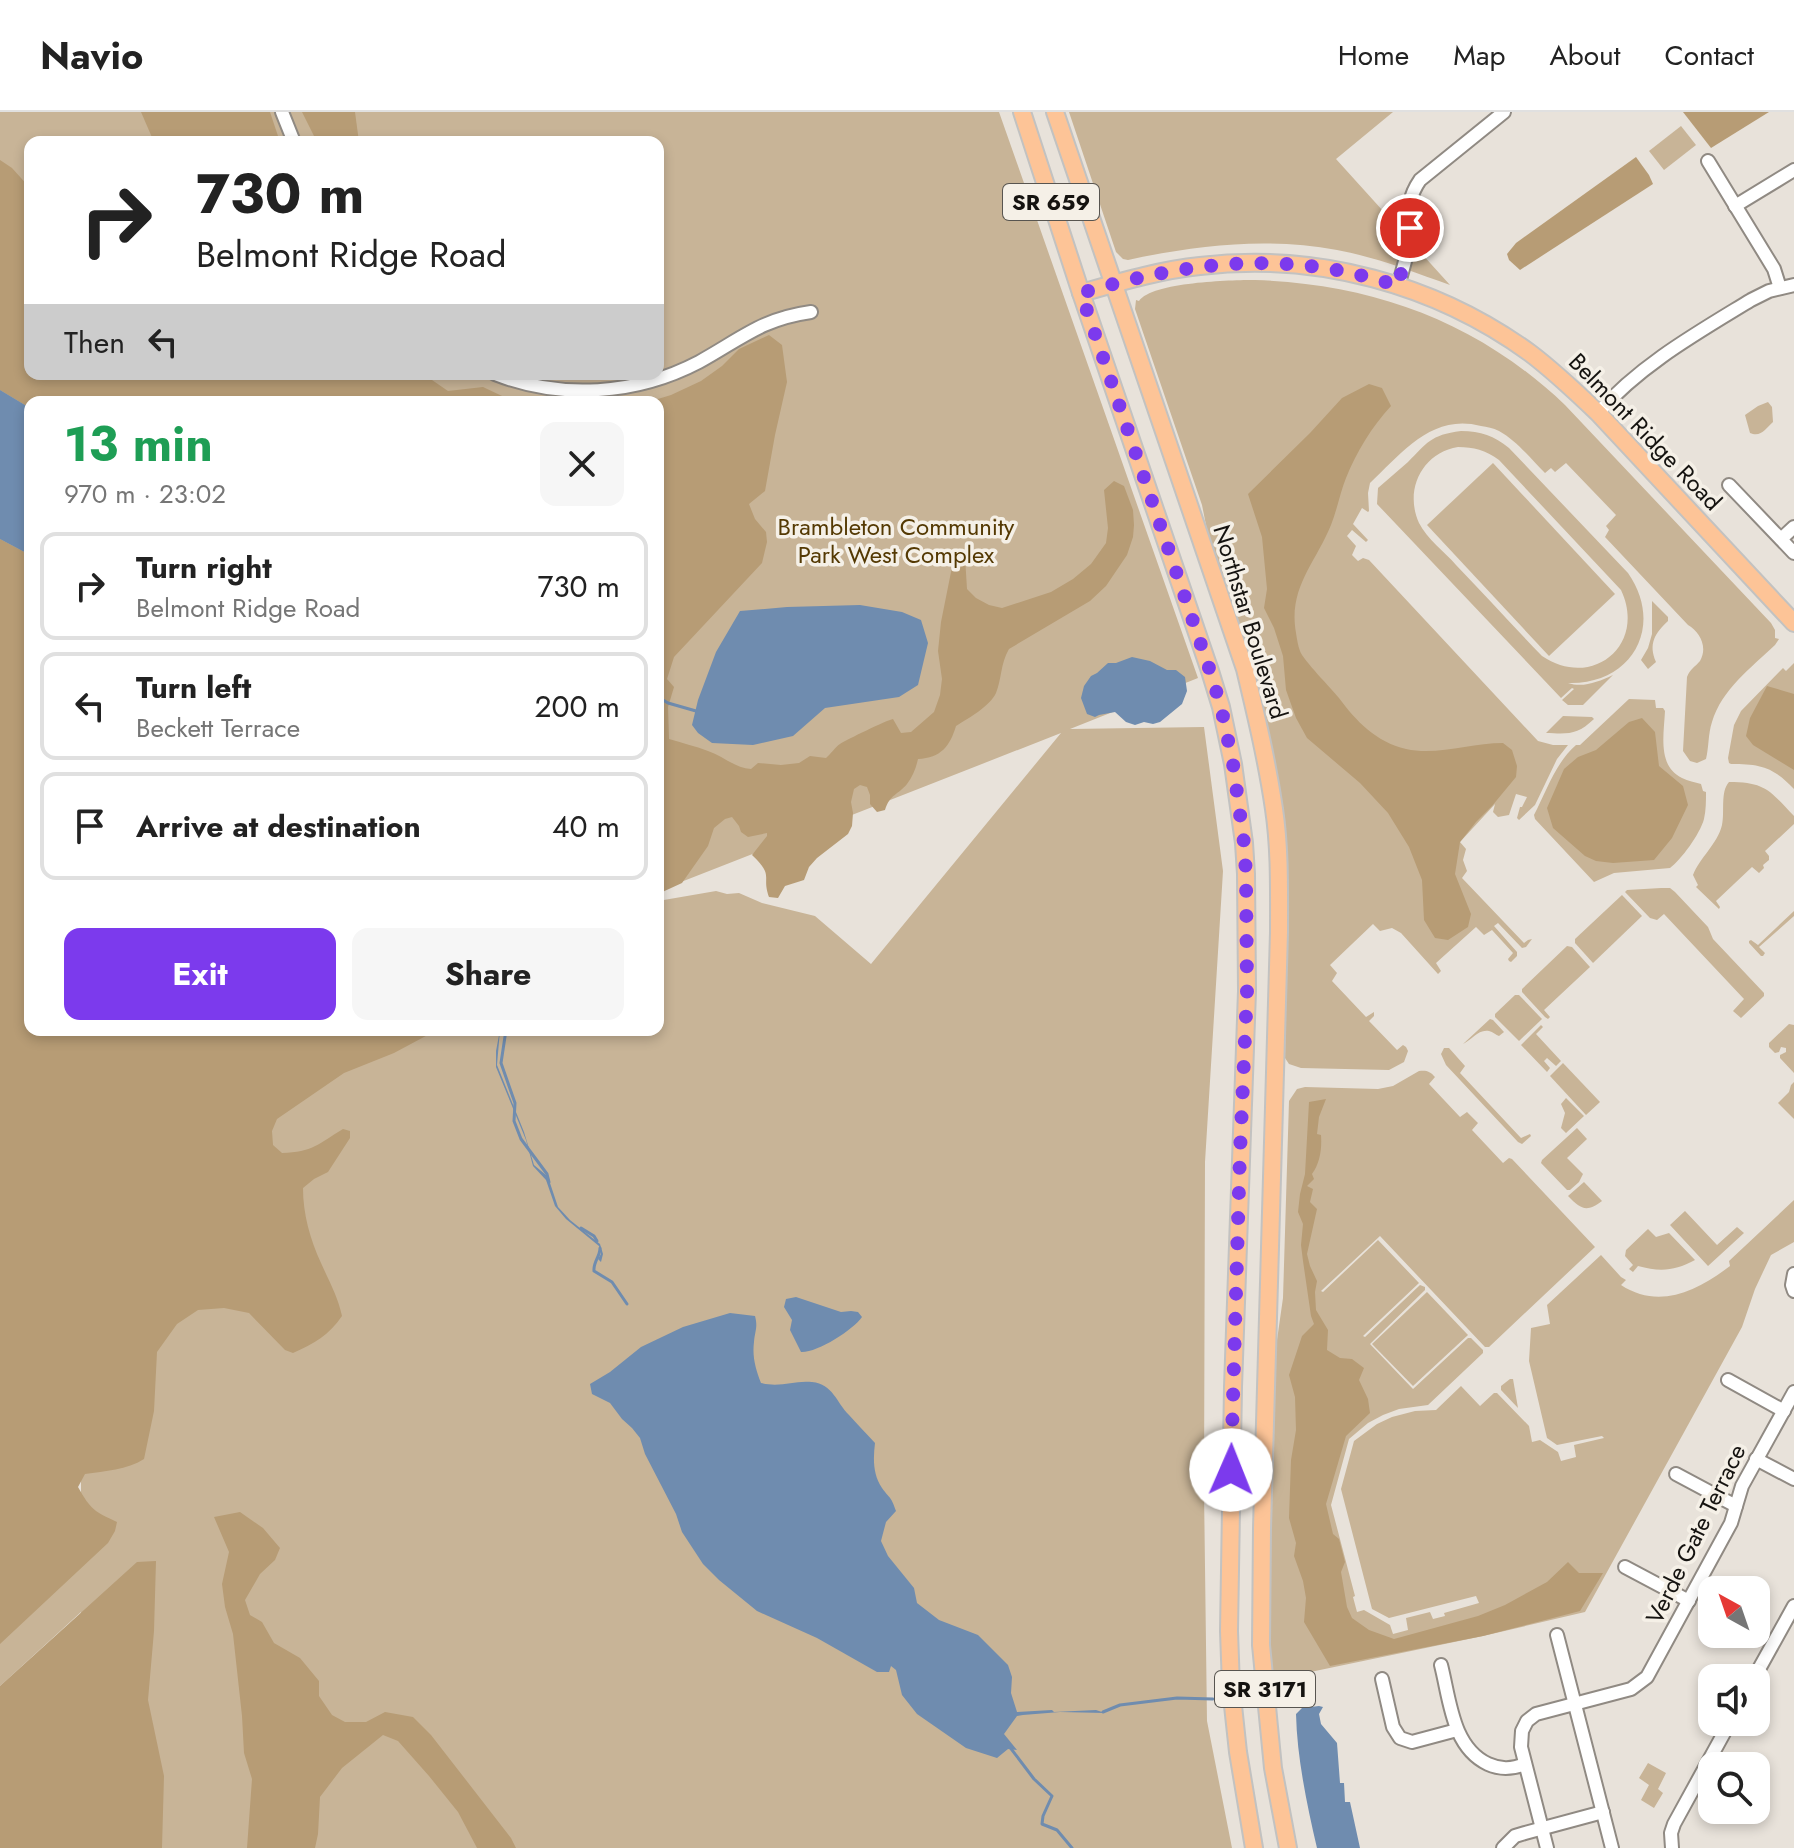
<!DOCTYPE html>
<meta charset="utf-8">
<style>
:root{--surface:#fff;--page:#f6f6f6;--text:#222;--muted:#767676;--line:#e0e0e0;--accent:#7c3aed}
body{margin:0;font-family:Jost,sans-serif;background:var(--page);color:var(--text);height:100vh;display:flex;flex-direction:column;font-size:30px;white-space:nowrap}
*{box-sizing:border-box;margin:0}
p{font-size:26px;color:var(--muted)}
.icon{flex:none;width:44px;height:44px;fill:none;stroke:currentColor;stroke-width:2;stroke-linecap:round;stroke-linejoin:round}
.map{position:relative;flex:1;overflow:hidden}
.panel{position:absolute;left:24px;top:284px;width:640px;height:640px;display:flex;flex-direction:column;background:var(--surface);border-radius:16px;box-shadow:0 4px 12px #0003}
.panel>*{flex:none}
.top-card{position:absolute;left:24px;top:24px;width:640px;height:244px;border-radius:16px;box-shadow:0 4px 12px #0003;background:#fff;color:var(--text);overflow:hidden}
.needle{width:52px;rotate:320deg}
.tools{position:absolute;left:1698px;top:1464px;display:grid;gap:16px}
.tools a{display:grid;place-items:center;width:72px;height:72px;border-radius:16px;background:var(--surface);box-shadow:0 4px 12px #0003;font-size:40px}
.pin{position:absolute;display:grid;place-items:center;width:68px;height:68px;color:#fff;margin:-34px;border:4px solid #fff;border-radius:50%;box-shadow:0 2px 8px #0007}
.me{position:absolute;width:88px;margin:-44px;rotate:1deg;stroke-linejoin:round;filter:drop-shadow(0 0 6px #0008)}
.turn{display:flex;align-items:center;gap:28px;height:168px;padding:0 40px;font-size:36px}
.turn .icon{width:104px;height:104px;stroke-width:2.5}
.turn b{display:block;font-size:56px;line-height:68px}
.then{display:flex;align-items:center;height:76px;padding:0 40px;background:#0003;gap:16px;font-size:30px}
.round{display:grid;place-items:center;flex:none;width:84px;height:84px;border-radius:16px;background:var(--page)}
.headline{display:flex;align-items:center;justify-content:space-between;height:136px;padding:0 40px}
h1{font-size:48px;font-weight:700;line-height:60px;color:#1e9e55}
.button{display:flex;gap:16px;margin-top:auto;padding:16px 40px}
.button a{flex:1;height:92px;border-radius:16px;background:var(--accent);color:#fff;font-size:32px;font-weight:700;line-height:92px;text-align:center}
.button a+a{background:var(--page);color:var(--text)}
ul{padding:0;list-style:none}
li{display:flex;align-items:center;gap:24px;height:108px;margin:0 16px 12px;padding:0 24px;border:4px solid var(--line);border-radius:16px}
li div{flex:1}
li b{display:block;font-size:30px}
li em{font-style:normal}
header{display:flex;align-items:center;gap:48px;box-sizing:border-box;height:112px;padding:0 40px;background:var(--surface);border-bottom:2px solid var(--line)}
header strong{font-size:38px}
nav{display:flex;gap:44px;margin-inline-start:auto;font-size:28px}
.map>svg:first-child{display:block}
.green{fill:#c8b497;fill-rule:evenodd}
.forest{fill:#b79c75}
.water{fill:#6f8caf}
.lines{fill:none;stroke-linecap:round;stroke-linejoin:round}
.stream{stroke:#6f8caf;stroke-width:3}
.minor-casing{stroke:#908a83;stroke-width:16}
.major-casing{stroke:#c2c2c1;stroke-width:20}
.minor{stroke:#fff;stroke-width:12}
.major{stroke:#fdc497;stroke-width:16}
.route{stroke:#7c3aed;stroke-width:14;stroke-dasharray:0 25.2}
.labels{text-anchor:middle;stroke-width:7;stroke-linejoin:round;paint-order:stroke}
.shield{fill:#f5f0e7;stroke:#585550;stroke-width:2}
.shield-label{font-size:22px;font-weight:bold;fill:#151310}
.street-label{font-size:24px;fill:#151310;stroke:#f5f0e7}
.park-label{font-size:24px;fill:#543903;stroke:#f5f0e7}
</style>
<header>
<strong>Navio</strong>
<nav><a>Home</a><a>Map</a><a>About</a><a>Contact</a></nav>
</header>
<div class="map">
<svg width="1794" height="1736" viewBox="0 0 1794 1736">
<rect width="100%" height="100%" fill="#e8e2da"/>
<g class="green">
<path d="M0,0H999L1198,566L1070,617L1204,615L1223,759L1205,1050L1204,1378L1207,1609L1232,1736H79L81,1500L0,1574V1529L81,1451V1355L244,980L363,918H658V789L716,779L727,782L739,781L762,791L815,804L871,852L1061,621L658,779V290H30V494L0,477ZM30,30H658V262H30Z"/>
<path d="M1069,0H1393L1336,47L1450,173C1413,160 1376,145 1337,138C1267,125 1197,133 1128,148L1123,147L1116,140Z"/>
<path d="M1681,14L1696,33L1664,58L1649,39Z"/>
<path d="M1255,168C1374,172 1478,210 1565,293L1771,511L1775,518V526L1779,527L1775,533C1751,556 1722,577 1712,610C1708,622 1709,635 1706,647L1697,651L1690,649L1683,639L1687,565C1690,557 1695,555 1700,549C1708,535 1700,520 1688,513L1605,425L1609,418L1606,414L1616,403L1566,351L1555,360L1551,356L1545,361C1531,347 1517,329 1499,319C1493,316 1487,315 1481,314C1432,301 1402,341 1370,371L1368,381L1369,399L1368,400L1362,396L1353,412L1368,428L1366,430L1352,418L1347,424L1356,434L1352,443L1358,449L1363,446L1369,448L1538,629L1553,633H1568L1557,647L1535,693L1519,708L1517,706L1520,695H1522L1527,685L1516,682L1509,703L1498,705L1493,700L1495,692L1460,730L1466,737L1463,748L1467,759L1462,766L1524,831L1528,828L1532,827L1526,835L1522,836L1498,811L1494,814L1517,840V844L1511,850L1509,849L1508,847L1513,841L1492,818L1484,823L1476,815L1436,851L1441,859L1438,862L1401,821L1392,816L1380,819L1373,812L1330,853L1337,861L1332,869L1366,905L1374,900V904L1369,909L1397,938L1403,933L1406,935L1408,939L1404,950L1389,958L1301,956L1289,952L1285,946L1287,804L1278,673L1273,645L1253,560L1210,433L1202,393L1135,197L1136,188L1139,189C1152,170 1231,168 1255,168Z"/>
<path d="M1768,290L1772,295L1773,310C1766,316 1761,326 1750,321L1745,303L1758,294Z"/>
<path d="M1461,319C1481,319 1494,324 1509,336L1628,461C1665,514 1632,573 1568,571C1583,576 1598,570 1613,563L1583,593H1568L1562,588L1574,577L1572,576L1561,586L1377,392L1378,376C1388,367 1398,359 1408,350C1427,331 1430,323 1461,319ZM1458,335C1474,335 1485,338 1499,348L1621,478C1647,533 1592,578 1542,544C1513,514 1485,483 1456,453C1445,440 1427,427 1419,411C1404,378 1422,341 1458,335Z"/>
<path d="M1493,351L1615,482L1549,544L1427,413Z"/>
<path d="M1652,489L1668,505V509C1655,521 1648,532 1656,550L1648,557L1641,548L1648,536L1652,522Z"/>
<path d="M1794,551V677C1773,655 1761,652 1731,652L1729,651L1728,646L1734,613L1741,599L1783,556L1786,559Z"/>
<path d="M1629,587L1655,588L1656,596H1663L1665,599C1664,622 1657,654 1682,666C1688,669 1695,670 1701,672L1703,679L1706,680C1706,689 1706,698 1704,707C1700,722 1681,748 1670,756L1614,761L1594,770L1535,707L1534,703C1546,680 1556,650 1576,633H1580Z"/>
<path d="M1563,604L1592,605L1594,607C1577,623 1569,622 1546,621Z"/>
<path d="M1729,670C1766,670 1770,679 1794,704V712L1765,739L1769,744V748L1763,753L1764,756L1759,761L1752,755L1716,789L1720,795L1719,797L1696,775L1698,773L1693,763C1700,745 1717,733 1722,713C1725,700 1720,680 1729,670Z"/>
<path d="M1661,776H1670L1675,780L1708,815L1713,827L1764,881V884L1741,906L1733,899L1744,887L1664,802L1657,808L1650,806L1625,780L1627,778Z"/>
<path d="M1622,783L1642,804L1593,851L1575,831V827Z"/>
<path d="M1794,799V804L1759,835L1765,841L1763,844H1761L1749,831V829L1751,828L1758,833Z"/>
<path d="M1567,834L1572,835L1590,855L1544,898L1550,905L1548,907L1545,905L1522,880V877Z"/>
<path d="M1515,883H1519L1542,907L1519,929L1495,905V902Z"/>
<path d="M1490,907L1493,908L1504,920L1499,924C1496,923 1493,920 1489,919C1478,917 1472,928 1463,932Z"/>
<path d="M1789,912L1794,913V961L1780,946V943L1786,940V936L1781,935L1779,940L1775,941L1769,935V931Z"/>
<path d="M1541,913L1543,915L1536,922L1561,949L1556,954L1547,946L1544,949L1550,956L1547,960L1521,933Z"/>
<path d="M1444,936H1449L1465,954L1460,961L1521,1026L1530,1022L1531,1024L1522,1032L1518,1030L1446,953L1441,942Z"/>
<path d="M1563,951L1600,990L1586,1003L1550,964Z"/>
<path d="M1419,959C1426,958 1430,959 1435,965L1429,972L1460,1005L1467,1000L1478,1011L1472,1018L1503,1051L1509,1046L1512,1047L1595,1135L1489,1235H1485L1380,1124L1321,1179L1323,1180L1378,1128L1419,1171L1363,1224L1365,1225L1420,1173L1425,1175V1178L1370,1232L1413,1277L1468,1226H1471L1483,1238V1241L1428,1293L1399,1297L1383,1303L1368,1311L1349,1327L1331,1393L1355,1484L1353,1485L1357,1500L1364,1498L1390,1513L1393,1522L1408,1518L1406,1506L1430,1500L1433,1507L1445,1504L1444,1501L1479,1491L1476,1484L1389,1506L1372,1497L1341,1377L1354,1329L1377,1312L1392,1305L1415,1299L1436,1298L1461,1274L1480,1294L1494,1281H1497L1529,1314L1532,1330L1540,1328L1558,1340L1561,1349L1576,1345L1574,1333L1604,1326L1602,1324L1557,1333L1547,1326L1529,1249L1531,1216L1550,1212L1547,1193L1601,1143L1621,1165L1626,1168L1621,1173C1659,1198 1697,1179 1730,1154L1729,1149L1794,1088V1130L1771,1143L1755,1177L1742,1215L1585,1500L1483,1524L1272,1568L1268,1531V1454L1275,1242L1283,1186L1289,989L1297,977L1305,975L1378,977L1393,974Z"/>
<path d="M1794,970V1007L1778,991L1789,980L1791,973Z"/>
<path d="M1566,986L1584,1004L1566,1021L1561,1016L1565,1001L1561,992Z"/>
<path d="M1577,1016L1587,1027L1567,1046L1583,1062L1579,1070L1570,1078H1567L1541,1051L1542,1048Z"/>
<path d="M1584,1070L1602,1089C1586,1101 1581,1097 1568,1084Z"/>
<path d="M1685,1099L1717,1133L1737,1115L1744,1121L1708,1154L1670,1113Z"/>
<path d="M1648,1117L1656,1125L1669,1121L1695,1148C1675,1159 1660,1160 1638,1154L1633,1160L1629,1157L1633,1153L1625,1144L1626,1138Z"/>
<path d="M1427,1180L1468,1223L1413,1274L1372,1232Z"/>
<path d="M1510,1267H1513L1518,1296L1501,1278V1274Z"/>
<path d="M1648,1651L1666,1661L1658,1677L1663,1681L1654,1696L1641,1688L1649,1673L1639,1666Z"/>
</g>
<g class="forest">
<path d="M141,0H270L280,30H154Z"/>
<path d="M302,0H355L359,30H317Z"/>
<path d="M1683,0H1769L1711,36Z"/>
<path d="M1636,45L1649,63L1653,72L1520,158L1509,148L1507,142L1516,131Z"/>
<path d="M0,48L12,56L30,76V262H431L432,268L448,279L483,275L515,290H30V296L0,278Z"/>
<path d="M769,223L782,233L787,270L775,323L765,379L749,392L755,407L766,420L767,430L762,451L674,545L667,567L674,575L668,595L669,627C682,631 695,634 708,639C723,644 735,656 751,657L758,651L781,653L799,651L810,644L826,646C831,642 835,635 840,632C846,628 887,608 893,607L901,621L911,620L934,600L940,583L942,567L938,539L941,510L954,445L961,436L965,445L967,477L976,486L989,493L1002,496L1051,480L1073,467L1091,452L1106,431L1108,416L1104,378L1114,369L1124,374L1133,398L1134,413L1133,425L1127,443L1106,474L1090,489L1009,537C1000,553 1002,566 996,581C990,594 969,606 956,614C950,634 941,646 918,647C916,656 913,664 907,672C898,683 890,682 885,698L877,700L870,692V683L867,675L860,673L854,677L851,690L853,701L852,714L848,722L817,746L809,755L804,768L785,774L778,786L769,785C761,763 775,765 752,743L767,724V721L748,725L741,720L739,714L732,705L725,707L714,716L708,734L682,771L658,782V290H648L671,283L701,269L722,254L739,237Z"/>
<path d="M1369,272L1382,276L1391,294C1371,316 1357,339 1346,366C1340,381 1337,398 1331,413C1315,452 1288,476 1296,521C1297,527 1298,534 1300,539C1303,548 1331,576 1339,586C1356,609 1376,630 1406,637C1437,644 1471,631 1503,631L1512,638L1517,654L1516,665L1492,694L1476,710L1460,730L1455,762L1471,802L1468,815L1448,828L1435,826L1424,808L1422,768L1409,735L1388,701L1360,671L1307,626L1296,606L1286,578L1283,544L1274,516L1264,496L1267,477L1262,425L1248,382L1310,321L1342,286Z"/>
<path d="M0,427L30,443V918H437L394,941L344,961L277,1007L272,1019L273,1033L282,1041C313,1040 318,1032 343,1017L350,1019V1026L328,1060L314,1067L303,1076C303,1102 310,1127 321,1151C329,1169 338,1185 342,1204C329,1223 314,1232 293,1241L285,1238L249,1201L224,1196L198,1198L177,1212L157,1240L154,1299L144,1347C127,1358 105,1359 85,1362L78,1375C91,1398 94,1399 117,1410L115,1419L108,1431L0,1532Z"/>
<path d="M1767,574L1794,582V658L1753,633L1746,624L1750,606Z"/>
<path d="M1642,606L1655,620L1659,654L1683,674L1688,693L1672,726L1654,748L1613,751L1596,749L1585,744L1553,716L1547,696L1564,657L1578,645L1596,638L1629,610Z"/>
<path d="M1326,987L1319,1005L1317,1022L1321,1023C1322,1037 1320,1051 1312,1062L1314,1067L1307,1074L1313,1077L1310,1090L1317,1097L1307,1142L1310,1154L1317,1169L1315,1180L1316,1198L1328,1218L1327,1238L1340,1246L1352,1247L1364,1256L1359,1268L1368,1287L1370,1301L1346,1324L1326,1392L1333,1422L1339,1427L1345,1450L1341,1460L1347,1495L1352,1506L1369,1518L1394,1527L1478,1504L1505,1493L1547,1470L1568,1450L1579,1461H1603L1580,1499L1483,1524L1330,1554L1304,1510L1306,1486L1303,1469L1294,1444L1296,1431L1289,1406L1291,1348L1296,1318L1295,1285L1289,1263L1302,1224L1314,1212L1311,1204L1303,1149L1301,1133L1303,1112L1298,1100L1300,1082L1305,1062L1309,990Z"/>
<path d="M240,1400L263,1416L280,1436L275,1448L260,1462L245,1488L250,1503L262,1510L274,1531L300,1546L319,1569V1584L332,1603L345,1610H366L385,1600L413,1605L431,1623L511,1726L516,1736H477L458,1700L429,1664L398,1629L383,1623L342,1656L320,1685L318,1722L315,1736H247L252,1667L244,1641L242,1604L233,1522L225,1495L222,1472L229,1440L214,1405Z"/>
<path d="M156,1449L154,1519L148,1588L164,1664L162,1736H0V1574L137,1450Z"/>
</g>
<g class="water">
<path d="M0,278L30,296V443L0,427Z"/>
<path d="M860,493L902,500L921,508L928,531L918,573L899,585L825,596L793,624L753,633L712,631L698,621L692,613L698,588L716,540L740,499L787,495Z"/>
<path d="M1132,545L1150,549L1167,558H1176L1185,565L1187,579L1182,592L1160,610L1153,612L1144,610L1135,613L1126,610L1115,600L1099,603L1095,605L1087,602L1081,586L1084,574L1091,564L1097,561L1108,551H1116Z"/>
<path d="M500,918L497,953L524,1020L534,1053L546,1063L550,1071L558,1095L570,1108L600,1132L603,1142L601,1150L598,1147L601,1142L599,1134L566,1107L555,1094L546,1068L533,1054L526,1028L496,955V939Z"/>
<path d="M796,1185L841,1200L851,1199L858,1200L862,1205C853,1218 817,1241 801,1240L790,1218L792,1208L784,1195L786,1187Z"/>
<path d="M730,1201L755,1204C758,1215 755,1219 754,1230C752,1245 756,1258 761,1271C781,1276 794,1268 812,1270C833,1272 836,1290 849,1303C857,1312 866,1321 875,1331C873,1347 873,1363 882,1376C890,1387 891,1384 896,1399L886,1410L881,1429L888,1444L914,1476L917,1491L939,1508L978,1523L1008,1553L1012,1565L1011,1581L1017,1600L1052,1598L1054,1600L1096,1598L1105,1601L1060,1600L1023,1603L1017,1604L1004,1622L1017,1638L1008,1637L997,1646L966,1636L917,1602L902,1583L896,1558L891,1554L889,1560H877L817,1526L757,1499L719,1468L703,1452L682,1420L676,1402L645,1342L640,1326L632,1316L622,1307L610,1291L592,1282L590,1272L610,1260L641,1235L683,1215Z"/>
<path d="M1319,1594L1323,1595L1319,1602L1321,1612L1337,1631L1340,1671H1344L1345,1690H1350L1360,1736H1317C1307,1693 1297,1646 1296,1602L1302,1596Z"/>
</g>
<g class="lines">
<g class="stream">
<path d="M658,585L668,591L696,599"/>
<path d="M506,918L501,951L515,991L514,1009L521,1027L547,1062L549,1070"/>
<path d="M581,1116L594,1124L597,1129"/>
<path d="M600,1136C600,1145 593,1150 594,1159L612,1170L627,1192"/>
<path d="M1103,1600L1120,1593L1177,1586L1213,1587"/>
<path d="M1009,1634L1034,1667L1052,1684L1043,1704L1042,1712L1057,1718L1072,1736"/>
</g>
<defs>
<g id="minor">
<path d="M282,0L294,30"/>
<path d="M1708,49L1774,157L1780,176"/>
<path d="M1735,94L1794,58"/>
<path d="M1398,174C1402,160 1407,145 1409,130C1413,104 1403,93 1420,68L1504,0"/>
<path d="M495,262C561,288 636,283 699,250C741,227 761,207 811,200"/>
<path d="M1598,301C1640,253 1697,221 1751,188L1769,179L1794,173"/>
<path d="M1729,373L1794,441"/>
<path d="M1781,427L1794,415"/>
<path d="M1794,1162L1792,1173L1794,1179"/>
<path d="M1728,1268L1784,1299"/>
<path d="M1756,1347L1794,1367"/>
<path d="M1676,1362L1736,1394"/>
<path d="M1625,1455L1689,1489"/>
<path d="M1557,1523L1612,1736"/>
<path d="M1441,1553C1450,1588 1452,1635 1488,1652C1501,1658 1512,1657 1525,1652"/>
<path d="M1754,1566L1794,1494"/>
<path d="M1382,1567L1393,1615L1400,1626L1412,1630L1457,1618"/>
<path d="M1503,1736L1515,1724L1525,1721L1603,1700"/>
<path d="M1547,1736L1521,1635L1522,1619L1527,1609L1536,1602L1631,1577L1647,1565L1731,1411L1742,1374L1794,1280"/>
<path d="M1672,1736L1671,1721L1674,1712L1730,1610"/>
</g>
<g id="major">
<path d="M1022,0L1081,181L1210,559L1221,595L1233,652L1244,731L1246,762L1247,879L1233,1275L1229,1519L1231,1575L1238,1640L1254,1736"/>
<path d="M1055,0L1245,557C1256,603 1267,649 1274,697C1280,737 1279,779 1279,820L1262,1416L1261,1533L1273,1656L1288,1736"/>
<path d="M1081,181C1120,170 1160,158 1200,154C1316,140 1435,172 1530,241C1554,259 1576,280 1598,301L1794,511"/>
</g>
</defs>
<use href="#minor" class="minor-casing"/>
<use href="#major" class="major-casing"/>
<use href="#minor" class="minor"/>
<use href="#major" class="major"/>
</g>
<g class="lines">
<path class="route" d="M1231,1358L1240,1041L1247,879L1246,762L1244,731L1233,652L1221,595L1210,559L1081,181C1191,149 1287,137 1398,174L1409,129L1410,116"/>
</g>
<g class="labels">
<g class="shield">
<rect x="1003" y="72" width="96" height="36" rx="6"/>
<rect x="1215" y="1559" width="100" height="36" rx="6"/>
</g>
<g class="shield-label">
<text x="1051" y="98">SR 659</text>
<text x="1265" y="1585">SR 3171</text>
</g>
<g class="street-label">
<text transform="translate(1645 320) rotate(46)" y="8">Belmont Ridge Road</text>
<text transform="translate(1250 510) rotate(73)" y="8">Northstar Boulevard</text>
<text transform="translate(1696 1422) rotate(-64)" y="8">Verde Gate Terrace</text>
</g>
<g class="park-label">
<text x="896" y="423">Brambleton Community<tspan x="896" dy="28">Park West Complex</tspan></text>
</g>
</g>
</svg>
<div class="tools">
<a><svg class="needle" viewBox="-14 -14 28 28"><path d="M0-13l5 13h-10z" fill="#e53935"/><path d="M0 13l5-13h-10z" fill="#767676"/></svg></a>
<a><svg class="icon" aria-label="sound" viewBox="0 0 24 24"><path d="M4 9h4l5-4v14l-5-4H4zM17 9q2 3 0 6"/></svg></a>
<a><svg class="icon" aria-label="search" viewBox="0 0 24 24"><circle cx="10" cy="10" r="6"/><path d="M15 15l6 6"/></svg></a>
</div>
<div class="pin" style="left:1410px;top:116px;background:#d93025"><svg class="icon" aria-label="arrive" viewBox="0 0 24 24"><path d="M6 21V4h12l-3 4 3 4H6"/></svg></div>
<svg class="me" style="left:1231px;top:1358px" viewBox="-20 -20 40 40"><circle r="19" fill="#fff"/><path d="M0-13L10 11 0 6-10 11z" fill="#7c3aed"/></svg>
<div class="top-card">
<div class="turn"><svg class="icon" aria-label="right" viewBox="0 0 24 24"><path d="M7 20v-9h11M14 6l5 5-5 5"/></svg><div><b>730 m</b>Belmont Ridge Road</div></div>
<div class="then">Then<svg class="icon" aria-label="left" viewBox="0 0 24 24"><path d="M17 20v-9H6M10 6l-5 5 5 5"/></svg></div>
</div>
<section class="panel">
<div class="headline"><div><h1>13 min</h1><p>970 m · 23:02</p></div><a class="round"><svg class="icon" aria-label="close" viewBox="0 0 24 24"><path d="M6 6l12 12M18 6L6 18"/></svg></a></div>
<ul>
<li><svg class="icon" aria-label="right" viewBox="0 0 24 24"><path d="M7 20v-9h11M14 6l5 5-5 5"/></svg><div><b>Turn right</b><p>Belmont Ridge Road</p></div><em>730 m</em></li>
<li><svg class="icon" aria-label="left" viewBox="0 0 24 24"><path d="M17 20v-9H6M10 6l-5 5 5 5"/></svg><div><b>Turn left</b><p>Beckett Terrace</p></div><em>200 m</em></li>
<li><svg class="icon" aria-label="arrive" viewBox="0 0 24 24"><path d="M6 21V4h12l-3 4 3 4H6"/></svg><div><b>Arrive at destination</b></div><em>40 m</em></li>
</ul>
<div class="button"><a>Exit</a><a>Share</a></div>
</section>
</div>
